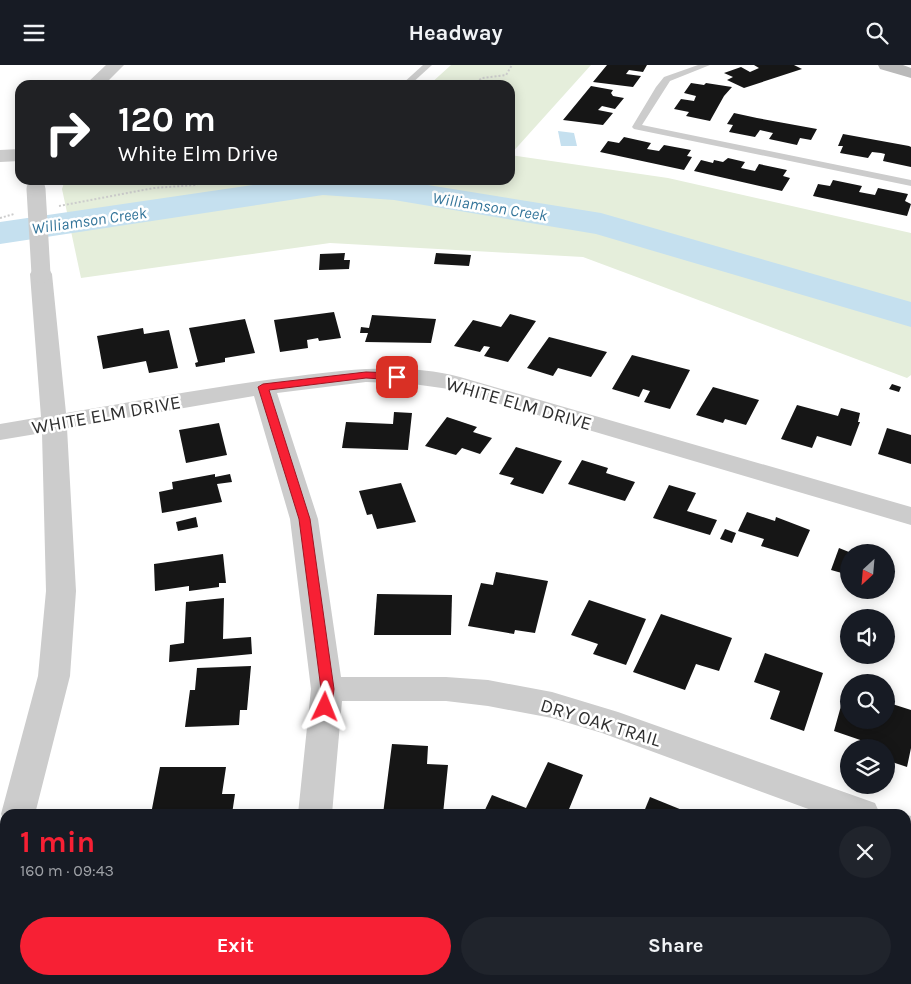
<!DOCTYPE html>
<meta charset="utf-8">
<style>
:root{--surface:#171b24;--page:#20242c;--text:#f1f3f6;--muted:#9ea1a6;--accent:#f72034}
body{margin:0;font-family:Karla,sans-serif;background:var(--page);color:var(--text);height:100vh;display:flex;flex-direction:column;font-size:19px;white-space:nowrap}
*{box-sizing:border-box;margin:0}
p{font-size:16px;color:var(--muted)}
.icon{flex:none;width:28px;height:28px;fill:none;stroke:currentColor;stroke-width:2;stroke-linecap:round;stroke-linejoin:round}
.map{position:relative;flex:1;overflow:hidden}
.side{position:absolute;left:0px;top:744px;width:911px;height:176px;display:flex;flex-direction:column;background:var(--surface);border-radius:15px 15px 0 0;box-shadow:0 2px 12px #0003}
.side>*{flex:none}
.banner{position:absolute;left:15px;top:15px;width:500px;height:105px;border-radius:15px;box-shadow:0 2px 12px #0003;background:#202124;color:#fff;overflow:hidden}
.needle{width:32px;rotate:206deg}
.tools{position:absolute;left:840px;top:479px;display:grid;gap:10px}
.tools a{display:grid;place-items:center;width:55px;height:55px;border-radius:50%;background:var(--surface);box-shadow:0 2px 12px #0003;font-size:25px}
.pin{position:absolute;display:grid;place-items:center;width:42px;height:42px;color:#fff;margin:-21px;border-radius:10px;box-shadow:0 2px 8px #0006}
.me{position:absolute;width:55px;margin:-28px;rotate:2deg;stroke-linejoin:round;filter:drop-shadow(0 0 4px #0008)}
.turn{display:flex;align-items:center;gap:18px;height:105px;padding:0 20px;font-size:22px}
.turn .icon{width:65px;height:65px;stroke-width:2.5}
.turn b{display:block;font-size:35px;line-height:42px}
.round{display:grid;place-items:center;flex:none;width:52px;height:52px;border-radius:26px;background:var(--page)}
.overview{display:flex;align-items:center;justify-content:space-between;height:85px;padding:0 20px}
h1{font-size:30px;font-weight:700;line-height:38px;color:var(--accent)}
.action{display:flex;gap:10px;margin-top:auto;padding:10px 20px}
.action a{flex:1;height:58px;border-radius:30px;background:var(--accent);color:#fff;font-size:20px;font-weight:700;line-height:58px;text-align:center}
.action a+a{background:var(--page);color:var(--text)}
header{display:flex;justify-content:space-between;align-items:center;height:65px;padding:0 20px;background:var(--surface);font-size:22px;font-weight:700}
.map>svg:first-child{display:block}
.green{fill:#e5eedb}
.water{fill:#c5e0ef}
.lines{fill:none;stroke-linecap:round;stroke-linejoin:round}
.river{fill:#c5e0ef;fill-rule:evenodd}
.building{fill:#161616}
.path{stroke:#ccc;stroke-width:2;stroke-dasharray:2 2;stroke-linecap:butt}
.service{fill:#ccc;fill-rule:evenodd}
.minor{fill:#ccc;fill-rule:evenodd}
.secondary{fill:#b9b9b9;fill-rule:evenodd}
.minor-bridge{stroke:#ccc;stroke-width:19}
.route{fill:#f72034;stroke:#a11522}
.labels{text-anchor:middle;stroke-width:5;stroke-linejoin:round;paint-order:stroke}
.far-water-label{font-size:16px;font-style:italic;fill:#34759a;stroke:#fff}
.street-label{font-size:19px;fill:#2f2f2f;stroke:#fff}
</style>
<header><svg class="icon" aria-label="menu" viewBox="0 0 24 24"><path d="M4 6h16M4 12h16M4 18h16"/></svg>Headway<svg class="icon" aria-label="search" viewBox="0 0 24 24"><circle cx="10" cy="10" r="6"/><path d="M15 15l6 6"/></svg></header>
<div class="map">
<svg width="911" height="919" viewBox="0 0 911 919">
<rect width="100%" height="100%" fill="#fff"/>
<g class="green">
<path d="M451,0H591L510,90V20H429Z"/>
<path d="M510,90L668,113L911,168V310L907,313L583,192L330,178L81,213L62,124L65,115H510Z"/>
</g>
<path class="water" d="M558,66L574,68L577,81H561Z"/>
<g class="lines">
<path class="river" d="M286,115H397L601,148L911,237V262L596,169L394,135L323,130L0,179V157Z"/>
</g>
<g class="building">
<path d="M607,0H647L643,7L629,5L626,9L641,11L633,22L593,17Z"/>
<path d="M754,0H794L802,4L744,23L727,15L733,12L724,8L741,2L750,7L759,3Z"/>
<path d="M691,18L704,20L706,18L732,22L724,31L710,56L686,51L689,47L674,44L681,34L694,36L696,31L684,28Z"/>
<path d="M591,21L613,25L611,28L613,31L624,33L615,44L602,41L598,45L613,48L603,60L563,55Z"/>
<path d="M734,48L757,53L817,64L811,75L800,73L797,80L769,74L773,68L760,65L755,72L729,67L733,60L727,59Z"/>
<path d="M843,69L909,81L911,82V102L883,96L885,89L881,88L872,87L868,93L840,88L843,81H838Z"/>
<path d="M624,72L651,78L647,84L659,86L664,80L691,85L687,91L692,92L684,105L600,87L608,76L619,78Z"/>
<path d="M728,93L745,97L741,103L755,106L759,99L787,105L783,111L790,113L782,126L694,106L701,95L713,98L714,95L723,97Z"/>
<path d="M833,115L862,121L859,127L875,130L878,123L908,129L905,136L911,139L907,151L813,131L818,119L830,121Z"/>
<path d="M345,188L344,195H350L349,204L319,205L320,189Z"/>
<path d="M436,188L471,190L469,201L434,199Z"/>
<path d="M334,247L341,273L319,276L318,273L307,275L308,283L280,287L274,255Z"/>
<path d="M510,249L536,256L508,297L484,291L490,282L484,281L480,287L454,281L473,255L501,262Z"/>
<path d="M372,250L436,254L431,278L365,277L368,268H360L361,262L369,263Z"/>
<path d="M245,254L255,288L225,293V297L196,302L195,298L198,297L189,263Z"/>
<path d="M143,263L144,269L169,265L178,303L149,308L146,296L103,304L97,271Z"/>
<path d="M549,272L553,273L607,287L591,312L558,303L553,311L527,303Z"/>
<path d="M632,290L690,305L670,344L644,337L650,326L643,324L639,332L612,324Z"/>
<path d="M892,319L901,322L899,327L889,324Z"/>
<path d="M713,322L759,335L746,360L725,354L723,358L696,350Z"/>
<path d="M797,340L838,351L841,343L860,348L858,357H860L851,381L817,371L812,383L781,374Z"/>
<path d="M394,347L412,348L408,385L342,383L346,357L393,359Z"/>
<path d="M447,352L477,362L473,367L492,373L480,389L462,383L456,390L425,381Z"/>
<path d="M219,358L227,390L186,398L179,365Z"/>
<path d="M887,363L911,370V399L878,389Z"/>
<path d="M516,382L562,396L543,429L510,419L514,413L499,409Z"/>
<path d="M582,395L608,403L606,408L635,417L625,436L568,419Z"/>
<path d="M215,409V412L230,409L232,417L217,419L222,437L162,448L159,427L173,424L172,417Z"/>
<path d="M401,418L416,457L377,464L372,449L367,450L359,426Z"/>
<path d="M669,420L696,428L687,446L717,455L710,470L653,453Z"/>
<path d="M747,447L775,456L776,452L810,465L798,492L761,481L764,474L738,466Z"/>
<path d="M196,452L198,462L178,466L176,457Z"/>
<path d="M725,464L736,468L732,478L720,474Z"/>
<path d="M839,483L849,487V510L831,505Z"/>
<path d="M223,489L226,518H219V522L189,526V521L155,526L154,499Z"/>
<path d="M496,507L548,516L535,568L515,565L514,569L468,561L481,518L493,520Z"/>
<path d="M377,529L452,530L451,570H374Z"/>
<path d="M224,533L223,574L251,572L252,589L169,597L170,580L184,578L186,537Z"/>
<path d="M589,535L646,554L626,600L593,589L598,579L571,570Z"/>
<path d="M661,549L732,573L719,606L696,599L685,625L633,607Z"/>
<path d="M765,588L823,608L804,666L770,654L780,626L754,617Z"/>
<path d="M855,590H871L869,597L854,593Z"/>
<path d="M251,601L247,645H240L239,660L185,662L190,625H195L197,603Z"/>
<path d="M846,623L849,624V655H886V637L911,645V683L907,702L886,695V682H868L869,678L834,666Z"/>
<path d="M392,679L428,681L427,699L448,700L443,749H383Z"/>
<path d="M548,697L583,710L567,749H483L492,730L526,743Z"/>
<path d="M160,702H226L222,729H235L232,749H151Z"/>
<path d="M650,732L687,747L686,749H643Z"/>
<path d="M70,915H153L152,919H69Z"/>
<path d="M350,915H459L458,919H349Z"/>
<path d="M525,915H543L552,919H523Z"/>
</g>
<g class="lines">
<g class="path">
<path d="M473,20L482,13L506,10L512,0"/>
<path d="M59,141L154,123L195,120L211,115"/>
<path d="M0,153L14,149"/>
</g>
<g class="service">
<path d="M423,0H432L410,20H401Z"/>
<path d="M698,0H710L670,16L642,60L911,115V121L634,64L632,62L656,22L664,12Z"/>
</g>
<g class="minor">
<path d="M106,0H124L104,20H85Z"/>
<path d="M20,84V96L0,97V85Z"/>
<path d="M41,203L49,204L52,209L66,348C143,335 220,320 298,311C352,304 406,298 460,312L911,442V460L449,324L413,319L366,317L277,328L318,454L341,612H446L488,615L552,627L618,647L875,738L880,749H822L602,668L552,653L488,641L446,636H342L332,749H298L311,624L290,454L254,331L67,363L76,526L70,611L35,749H5V758L1,749L38,611L46,526L42,368L0,375V359L41,352L30,209L33,204Z"/>
<path d="M906,750L911,751V781L906,780Z"/>
<path d="M5,768V813L0,815V770Z"/>
<path d="M260,915H298L297,919H259Z"/>
</g>
<path class="secondary" d="M878,0H903L911,3V13L880,4Z"/>
<path class="minor-bridge" d="M36,124L41,209"/>
</g>
<path class="route" d="M366,307L397,308L402,312L397,315L366,313L269,325L310,454L334,624L332,642L325,647L319,642L321,624L299,454L258,322L263,319Z"/>
<g class="labels">
<g class="far-water-label">
<text transform="translate(490 141) rotate(9)" y="6">Williamson Creek</text>
<text transform="translate(89 155) rotate(-8)" y="6">Williamson Creek</text>
</g>
<g class="street-label">
<text transform="translate(519 338) rotate(16)" y="7">WHITE ELM DRIVE</text>
<text transform="translate(106 349) rotate(-10)" y="7">WHITE ELM DRIVE</text>
<text transform="translate(601 657) rotate(17)" y="7">DRY OAK TRAIL</text>
</g>
</g>
</svg>
<div class="tools">
<a><svg class="needle" viewBox="-14 -14 28 28"><path d="M0-13l5 13h-10z" fill="#e53935"/><path d="M0 13l5-13h-10z" fill="#9ea1a6"/></svg></a>
<a><svg class="icon" aria-label="sound" viewBox="0 0 24 24"><path d="M4 9h4l5-4v14l-5-4H4zM17 9q2 3 0 6"/></svg></a>
<a><svg class="icon" aria-label="search" viewBox="0 0 24 24"><circle cx="10" cy="10" r="6"/><path d="M15 15l6 6"/></svg></a>
<a><svg class="icon" aria-label="layers" viewBox="0 0 24 24"><path d="M12 4l9 5-9 5-9-5zM3 14l9 5 9-5"/></svg></a>
</div>
<div class="pin" style="left:397px;top:312px;background:#d93025"><svg class="icon" aria-label="arrive" viewBox="0 0 24 24"><path d="M6 21V4h12l-3 4 3 4H6"/></svg></div>
<svg class="me" style="left:325px;top:642px" viewBox="-20 -20 40 40"><path d="M0-17L14 15 0 8-14 15z" fill="#f72034" stroke="#fff" stroke-width="4"/></svg>
<div class="banner">
<div class="turn"><svg class="icon" aria-label="right" viewBox="0 0 24 24"><path d="M7 20v-9h11M14 6l5 5-5 5"/></svg><div><b>120 m</b>White Elm Drive</div></div>
</div>
<section class="side">
<div class="overview"><div><h1>1 min</h1><p>160 m · 09:43</p></div><a class="round"><svg class="icon" aria-label="close" viewBox="0 0 24 24"><path d="M6 6l12 12M18 6L6 18"/></svg></a></div>
<div class="action"><a>Exit</a><a>Share</a></div>
</section>
</div>
